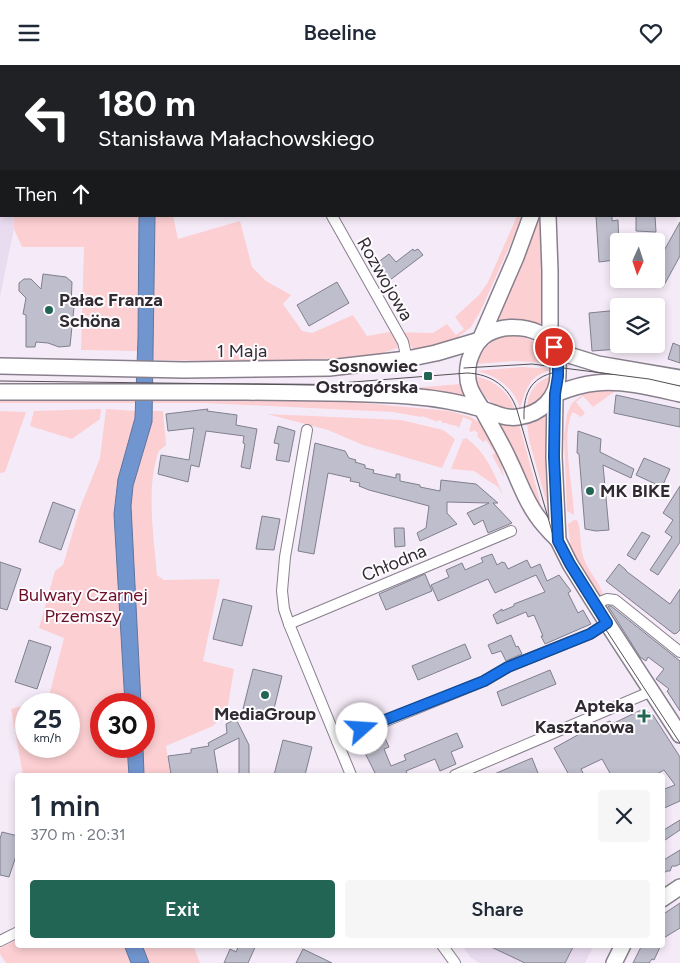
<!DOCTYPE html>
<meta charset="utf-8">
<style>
:root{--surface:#fff;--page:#f6f6f7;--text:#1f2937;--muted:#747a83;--accent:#226554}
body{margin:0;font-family:Figtree,sans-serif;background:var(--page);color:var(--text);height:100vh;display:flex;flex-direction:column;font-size:19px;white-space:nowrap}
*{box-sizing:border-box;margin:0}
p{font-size:16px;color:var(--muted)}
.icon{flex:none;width:28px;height:28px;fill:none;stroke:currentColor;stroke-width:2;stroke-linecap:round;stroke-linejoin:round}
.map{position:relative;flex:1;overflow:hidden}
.sheet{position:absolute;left:15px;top:708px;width:650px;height:175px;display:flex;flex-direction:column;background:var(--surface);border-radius:5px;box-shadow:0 2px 8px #0003}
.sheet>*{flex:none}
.guide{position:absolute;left:0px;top:0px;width:680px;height:152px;box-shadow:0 2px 8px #0003;background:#202124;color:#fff;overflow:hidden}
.needle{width:32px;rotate:183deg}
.controls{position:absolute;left:610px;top:168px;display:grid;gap:10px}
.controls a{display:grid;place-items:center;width:55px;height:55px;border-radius:5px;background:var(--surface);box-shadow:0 2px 8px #0003;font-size:25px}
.speed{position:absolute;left:15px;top:628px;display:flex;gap:10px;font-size:25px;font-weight:700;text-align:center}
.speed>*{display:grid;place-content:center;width:65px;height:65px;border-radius:50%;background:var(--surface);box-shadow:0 2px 8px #0003;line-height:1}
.speed small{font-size:12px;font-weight:400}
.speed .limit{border:8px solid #d22;background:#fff;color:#111}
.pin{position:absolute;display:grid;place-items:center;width:42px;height:42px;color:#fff;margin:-21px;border:2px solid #fff;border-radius:50%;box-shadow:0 1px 5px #0007}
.me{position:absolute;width:55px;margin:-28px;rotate:71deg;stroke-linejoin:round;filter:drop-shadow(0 0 4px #0008)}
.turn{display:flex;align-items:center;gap:18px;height:105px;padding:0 15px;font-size:22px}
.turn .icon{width:65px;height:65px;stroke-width:2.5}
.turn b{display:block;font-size:35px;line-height:42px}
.then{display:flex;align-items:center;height:48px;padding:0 15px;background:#0003;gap:10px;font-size:19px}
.round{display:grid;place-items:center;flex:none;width:52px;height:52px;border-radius:5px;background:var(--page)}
.headline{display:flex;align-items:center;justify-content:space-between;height:85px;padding:0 15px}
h1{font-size:30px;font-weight:600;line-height:38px}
.button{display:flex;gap:10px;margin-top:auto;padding:10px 15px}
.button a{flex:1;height:58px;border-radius:5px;background:var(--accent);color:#fff;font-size:20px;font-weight:600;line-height:58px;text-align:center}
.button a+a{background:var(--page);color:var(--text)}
header{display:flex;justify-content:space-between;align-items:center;height:65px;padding:0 15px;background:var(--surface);font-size:22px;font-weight:600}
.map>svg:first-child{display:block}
.built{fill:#eadcf0}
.green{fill:#fccfd2}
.water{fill:#7195cf;stroke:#5d759f}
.building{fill:#bfbecd;stroke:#807f8e}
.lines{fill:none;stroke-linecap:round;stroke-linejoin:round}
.street-casing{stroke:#887f8c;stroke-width:12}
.secondary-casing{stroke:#887f8c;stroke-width:18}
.street{stroke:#fff;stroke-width:10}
.secondary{stroke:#fff;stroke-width:15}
.tram{stroke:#555056;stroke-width:1}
.route-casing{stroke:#114b97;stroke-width:12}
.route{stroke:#1a73e8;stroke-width:9}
.poi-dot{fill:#226554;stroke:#fdfbfe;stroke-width:2}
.labels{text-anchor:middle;stroke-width:4;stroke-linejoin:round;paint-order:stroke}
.street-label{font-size:18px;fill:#2f2b30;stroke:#fdfbfe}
.poi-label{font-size:18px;font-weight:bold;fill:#2f2b30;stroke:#fdfbfe;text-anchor:start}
.park-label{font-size:18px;fill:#6c0e26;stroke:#fdfbfe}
</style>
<header><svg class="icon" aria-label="menu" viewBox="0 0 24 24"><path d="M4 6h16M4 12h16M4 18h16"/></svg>Beeline<svg class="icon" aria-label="heart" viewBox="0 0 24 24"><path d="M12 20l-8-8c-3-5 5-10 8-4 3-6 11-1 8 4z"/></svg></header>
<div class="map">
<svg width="680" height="898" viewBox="0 0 680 898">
<rect width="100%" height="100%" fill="#f5ebf8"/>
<g class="built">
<path d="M0,43L1,151H14V164L0,232Z"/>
<path d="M462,880H594L585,898H480L471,893Z"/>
</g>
<g class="green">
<path d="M14,151H139L138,286L81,285L84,182H22L14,164Z"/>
<path d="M155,151H173L178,174L240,156L252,202L266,216L291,230L283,239L302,266L312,268L353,250L367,271L389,267L433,268L447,259L456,270L464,264L455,252L479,230L488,217L517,151H523L481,245L471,262L452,277L415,286L409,279L374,291L269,297L153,295Z"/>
<path d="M536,151H542L544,263C527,256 513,253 495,257Z"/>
<path d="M509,270C528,271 543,278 549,298L514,296L477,299C482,282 492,274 509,270Z"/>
<path d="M522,302L550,304V305C528,312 526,325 520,343C514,323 497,310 476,306Z"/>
<path d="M475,311C494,315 509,327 515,345C494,344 480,332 475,311Z"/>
<path d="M551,311C549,325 540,337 527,342C528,327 536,316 551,311Z"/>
<path d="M461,319L465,330L463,332L411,326V323Z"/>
<path d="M614,323V327L593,342L583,331L576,337L585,348L581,352L573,347C560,366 574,427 574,450L567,446L564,370L567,349L572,338L584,328Z"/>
<path d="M0,333L331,335L449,346L471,352L484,361L498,384L504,412L492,390L495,388L486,375L483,377L477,371L478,368L474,365L472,367L469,366L472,356L463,352L459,363L457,361L447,359V358H442V356L438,355V357L422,351L421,352L393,347L205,338H0Z"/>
<path d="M101,344L100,354L72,374L30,361L34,346Z"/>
<path d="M106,344L136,346L135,353L118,414L114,449L125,639H101V681H127L129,710H23L11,644L26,640V681H69V639H31L48,635L64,573L39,563L55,506L63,500L80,443L100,393Z"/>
<path d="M0,346L26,347L5,407L0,408Z"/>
<path d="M152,346H163L166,380C163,383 159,385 158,388C146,424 154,473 157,510L164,515L220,514L203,596L234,604L227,646L213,661L166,681L170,710H144V639H141L131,465V441L133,421L152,357Z"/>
<path d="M267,349L401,355L443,365L455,374L442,403L363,380L328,365Z"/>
<path d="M545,350H548L550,450L529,375L527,358Z"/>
<path d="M501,359H519L544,451L499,360Z"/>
<path d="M466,373C486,387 494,408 503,430L498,422L474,406L451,404L463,374Z"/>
<path d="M574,455H577C582,467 579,481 584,494C589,508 600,517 604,532L597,529L575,494L570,479L568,459Z"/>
<path d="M17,875L18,880H124L131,898H6L0,889V883Z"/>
<path d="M142,880H193L200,898H149Z"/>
</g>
<g class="water">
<path d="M139,151H155L152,357L133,421L131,441L141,639H125L114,449L118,414L135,353L138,274Z"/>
<path d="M127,681H143L144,710H129Z"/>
<path d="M124,880H142L149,898H131Z"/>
</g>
<g class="building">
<path d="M596,151H612V156L618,155L619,185L615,186V195L599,197Z"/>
<path d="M636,151H655L656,167L636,166Z"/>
<path d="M680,157V191L663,222L656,218V200Z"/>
<path d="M413,184L414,186L418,184L423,190L390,215L388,212L383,216L373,201L389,189L396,197Z"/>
<path d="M43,209L66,212L72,217L71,242H74L70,281L59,282L48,278L36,277L35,282H26V250L23,249L26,233L19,226V218L24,214H31L41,224Z"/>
<path d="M337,217L349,238L309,261L297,240Z"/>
<path d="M619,245V284L592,286L589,248Z"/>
<path d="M673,278L680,281V298L668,294Z"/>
<path d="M616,330L680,344V362L614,348Z"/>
<path d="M208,344L207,346L237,350L236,360L257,364L250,404L241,402L245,379L243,378L244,371L206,366L199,402L191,400L188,417L158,409L161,390L189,395L194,363L168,366L166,349Z"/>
<path d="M278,361L295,366L289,397L276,395L279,379L274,378Z"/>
<path d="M578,366L601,374L600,387L634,404L631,413L603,400L609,465L596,466L585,464L579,389L577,388Z"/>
<path d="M315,378L345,386L349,393L356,395L355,397L365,400V403L374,405L373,408L396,413V409H400V416L420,420V422L440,426L441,415L476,419L498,438H493L512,458L488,468L483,455L474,460L467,448L489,438L447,437V448L457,459L420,476L417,468L426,463L429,441L369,425L359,421L360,418L350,416L351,413L328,408L314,489L298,486Z"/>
<path d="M644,393L670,404L662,422L636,410Z"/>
<path d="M680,421V477L658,510L650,505L672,472L665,467L673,455L663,448Z"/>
<path d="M53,437L75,445L61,485L39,477Z"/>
<path d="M262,451L280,454L274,485L256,484Z"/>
<path d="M394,463H404L405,481L395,482Z"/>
<path d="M642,467L650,471L635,495L627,490Z"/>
<path d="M492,489L497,500L502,497L505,498L508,504L527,495L531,503L540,499L547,516L559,510L571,526L568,528L578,548L583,545L591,559L545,579L541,571H543L534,550L528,552L526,547L497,559L493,550L502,544V546L514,541V539L545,527L536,510L495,528L488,514L438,536L431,520L449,512L446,505L462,498L465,505L483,497L481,493Z"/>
<path d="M0,497L21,504L7,545L0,543Z"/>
<path d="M619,499L626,505V506L670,539L680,524V565L677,568L674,569L606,516Z"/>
<path d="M425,509L432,526L386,545L379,529Z"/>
<path d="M223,534L252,541L242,581L213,574Z"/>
<path d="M608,541H611L680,596V646L667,626L669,624L656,614L664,604L648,592L646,596L640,592Z"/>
<path d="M511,570L516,582L518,581L522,589L506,596L501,586L492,589L488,580Z"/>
<path d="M29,575L51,582L37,624L15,617Z"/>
<path d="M465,579L471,593L418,615L412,601Z"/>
<path d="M253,604L282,611L272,652L243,644Z"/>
<path d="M550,605L556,619L502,641L497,627Z"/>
<path d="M641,645H644L653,650L680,692V736L662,744V725L675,720L664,705L655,710H611L602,694L581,704L584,710H569L554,683L585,666L610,656L612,659Z"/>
<path d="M236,654L249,680V710H239V673L214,685L218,710H171L168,691L191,688V684L209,681L208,678L227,668L226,659Z"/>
<path d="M457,668L463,682L451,687L456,699L440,706L435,694L406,706L408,710H371L375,708L361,680L384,671L389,682L384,684L391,701L406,695L404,690Z"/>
<path d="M283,675L312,682L305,710H274Z"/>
<path d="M532,693L538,708L533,710H492Z"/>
<path d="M680,755V765L662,777V766Z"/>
<path d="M2,767L18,771V785L9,812L0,810V774Z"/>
<path d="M680,785V799L676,801H672L670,806H667L662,809V796Z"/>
<path d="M680,838V863L662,874V850Z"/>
<path d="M239,880H256L248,898H224L230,884L236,887Z"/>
<path d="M487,880H574L565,898H525Z"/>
<path d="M642,880H661L654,895L652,894L649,898H633Z"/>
<path d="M303,884L332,898H296Z"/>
</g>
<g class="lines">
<defs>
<g id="street">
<path d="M474,1L476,0"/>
<path d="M0,35V68"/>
<path d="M679,112H680"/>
<path d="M332,151L403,277L407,294"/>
<path d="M307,365L285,492L282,526L284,544L289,559L351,710"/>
<path d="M595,539L607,534L615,535L680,587"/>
<path d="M289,559L511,466"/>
<path d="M337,676L484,616L508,602L590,569L607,558"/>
<path d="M455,710L652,626"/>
<path d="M0,876L18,867"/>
<path d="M442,880L455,898"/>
</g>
<g id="secondary">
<path d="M539,0V1"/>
<path d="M548,151L550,206V277"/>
<path d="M480,275L516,192L531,151"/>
<path d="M556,286L598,299L680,313"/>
<path d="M0,301L184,305L329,303L407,294L436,288L480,275"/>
<path d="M0,327C82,327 164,327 247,327C301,328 355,327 409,331C434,333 459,337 482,344C495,348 505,354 518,352C541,349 558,333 558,309C558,302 559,293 556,286C547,259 497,255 480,275C475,280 471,290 469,296C467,305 467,315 470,323C473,331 478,337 482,344C491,361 502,379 510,397C519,415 525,435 537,451C543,460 551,468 558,475"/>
<path d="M555,329L554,392L558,475L570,499L607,558L680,670"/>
<path d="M555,329C568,324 582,319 596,318C623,315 654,323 680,329"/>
<path d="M662,834L680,822"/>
<path d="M614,898L623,880"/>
</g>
</defs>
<use href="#street" class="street-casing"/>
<use href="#secondary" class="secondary-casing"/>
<use href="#street" class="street"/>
<use href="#secondary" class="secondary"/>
<g class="tram">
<path d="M464,303L532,299L649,314L680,321"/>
<path d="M0,316L315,320L467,308C492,309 509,322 517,345L553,470L559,486L599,554L680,678"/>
<path d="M524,354C523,326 532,310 562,306"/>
</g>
</g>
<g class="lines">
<defs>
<path id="route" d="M362,664L484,616L508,602L590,569L607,558L570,499L558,476L554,392L555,329L558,311V296L554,282"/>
</defs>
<use href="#route" class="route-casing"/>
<use href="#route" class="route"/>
</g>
<g class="poi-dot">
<circle cx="49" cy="245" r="5"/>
<rect x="423" y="306" width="10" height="10" rx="2.5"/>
<circle cx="590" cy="426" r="5"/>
<circle cx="265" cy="630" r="5"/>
<path d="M641.5 643.5h5v5h5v5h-5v5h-5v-5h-5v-5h5z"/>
</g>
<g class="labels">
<g class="street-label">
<text transform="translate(385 214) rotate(60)" y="6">Rozwojowa</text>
<text x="242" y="292">1 Maja</text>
<text transform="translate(394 498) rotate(-23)" y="6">Chłodna</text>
</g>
<g class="poi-label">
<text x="59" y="241">Pałac Franza<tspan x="59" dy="21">Schöna</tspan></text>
<text x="418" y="307" text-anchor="end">Sosnowiec<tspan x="418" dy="21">Ostrogórska</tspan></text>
<text x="600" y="432">MK BIKE</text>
<text x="634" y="647" text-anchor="end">Apteka<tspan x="634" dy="21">Kasztanowa</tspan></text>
<text x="265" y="655" text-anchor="middle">MediaGroup</text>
</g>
<g class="park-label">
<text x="83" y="536">Bulwary Czarnej<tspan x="83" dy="21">Przemszy</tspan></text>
</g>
</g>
</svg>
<div class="controls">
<a><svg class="needle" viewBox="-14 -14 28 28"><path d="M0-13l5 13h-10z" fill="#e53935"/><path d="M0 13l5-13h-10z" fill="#747a83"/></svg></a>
<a><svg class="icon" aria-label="layers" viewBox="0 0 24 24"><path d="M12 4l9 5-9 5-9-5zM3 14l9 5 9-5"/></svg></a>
</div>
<div class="speed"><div>25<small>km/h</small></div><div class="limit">30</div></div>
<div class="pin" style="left:554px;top:282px;background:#d93025"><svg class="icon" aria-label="arrive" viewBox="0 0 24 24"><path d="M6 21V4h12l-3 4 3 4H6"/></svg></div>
<svg class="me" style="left:362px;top:664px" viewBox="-20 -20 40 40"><circle r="19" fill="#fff"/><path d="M0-13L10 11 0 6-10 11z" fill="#1a73e8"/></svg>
<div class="guide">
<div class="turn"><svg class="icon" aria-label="left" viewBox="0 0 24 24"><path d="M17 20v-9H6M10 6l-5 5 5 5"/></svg><div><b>180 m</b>Stanisława Małachowskiego</div></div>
<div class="then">Then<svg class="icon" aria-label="ahead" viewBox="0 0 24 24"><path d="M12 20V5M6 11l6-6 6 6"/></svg></div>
</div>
<section class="sheet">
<div class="headline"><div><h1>1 min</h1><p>370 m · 20:31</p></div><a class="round"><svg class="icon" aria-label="close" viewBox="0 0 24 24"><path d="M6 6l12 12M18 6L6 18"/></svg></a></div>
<div class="button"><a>Exit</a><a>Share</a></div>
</section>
</div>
